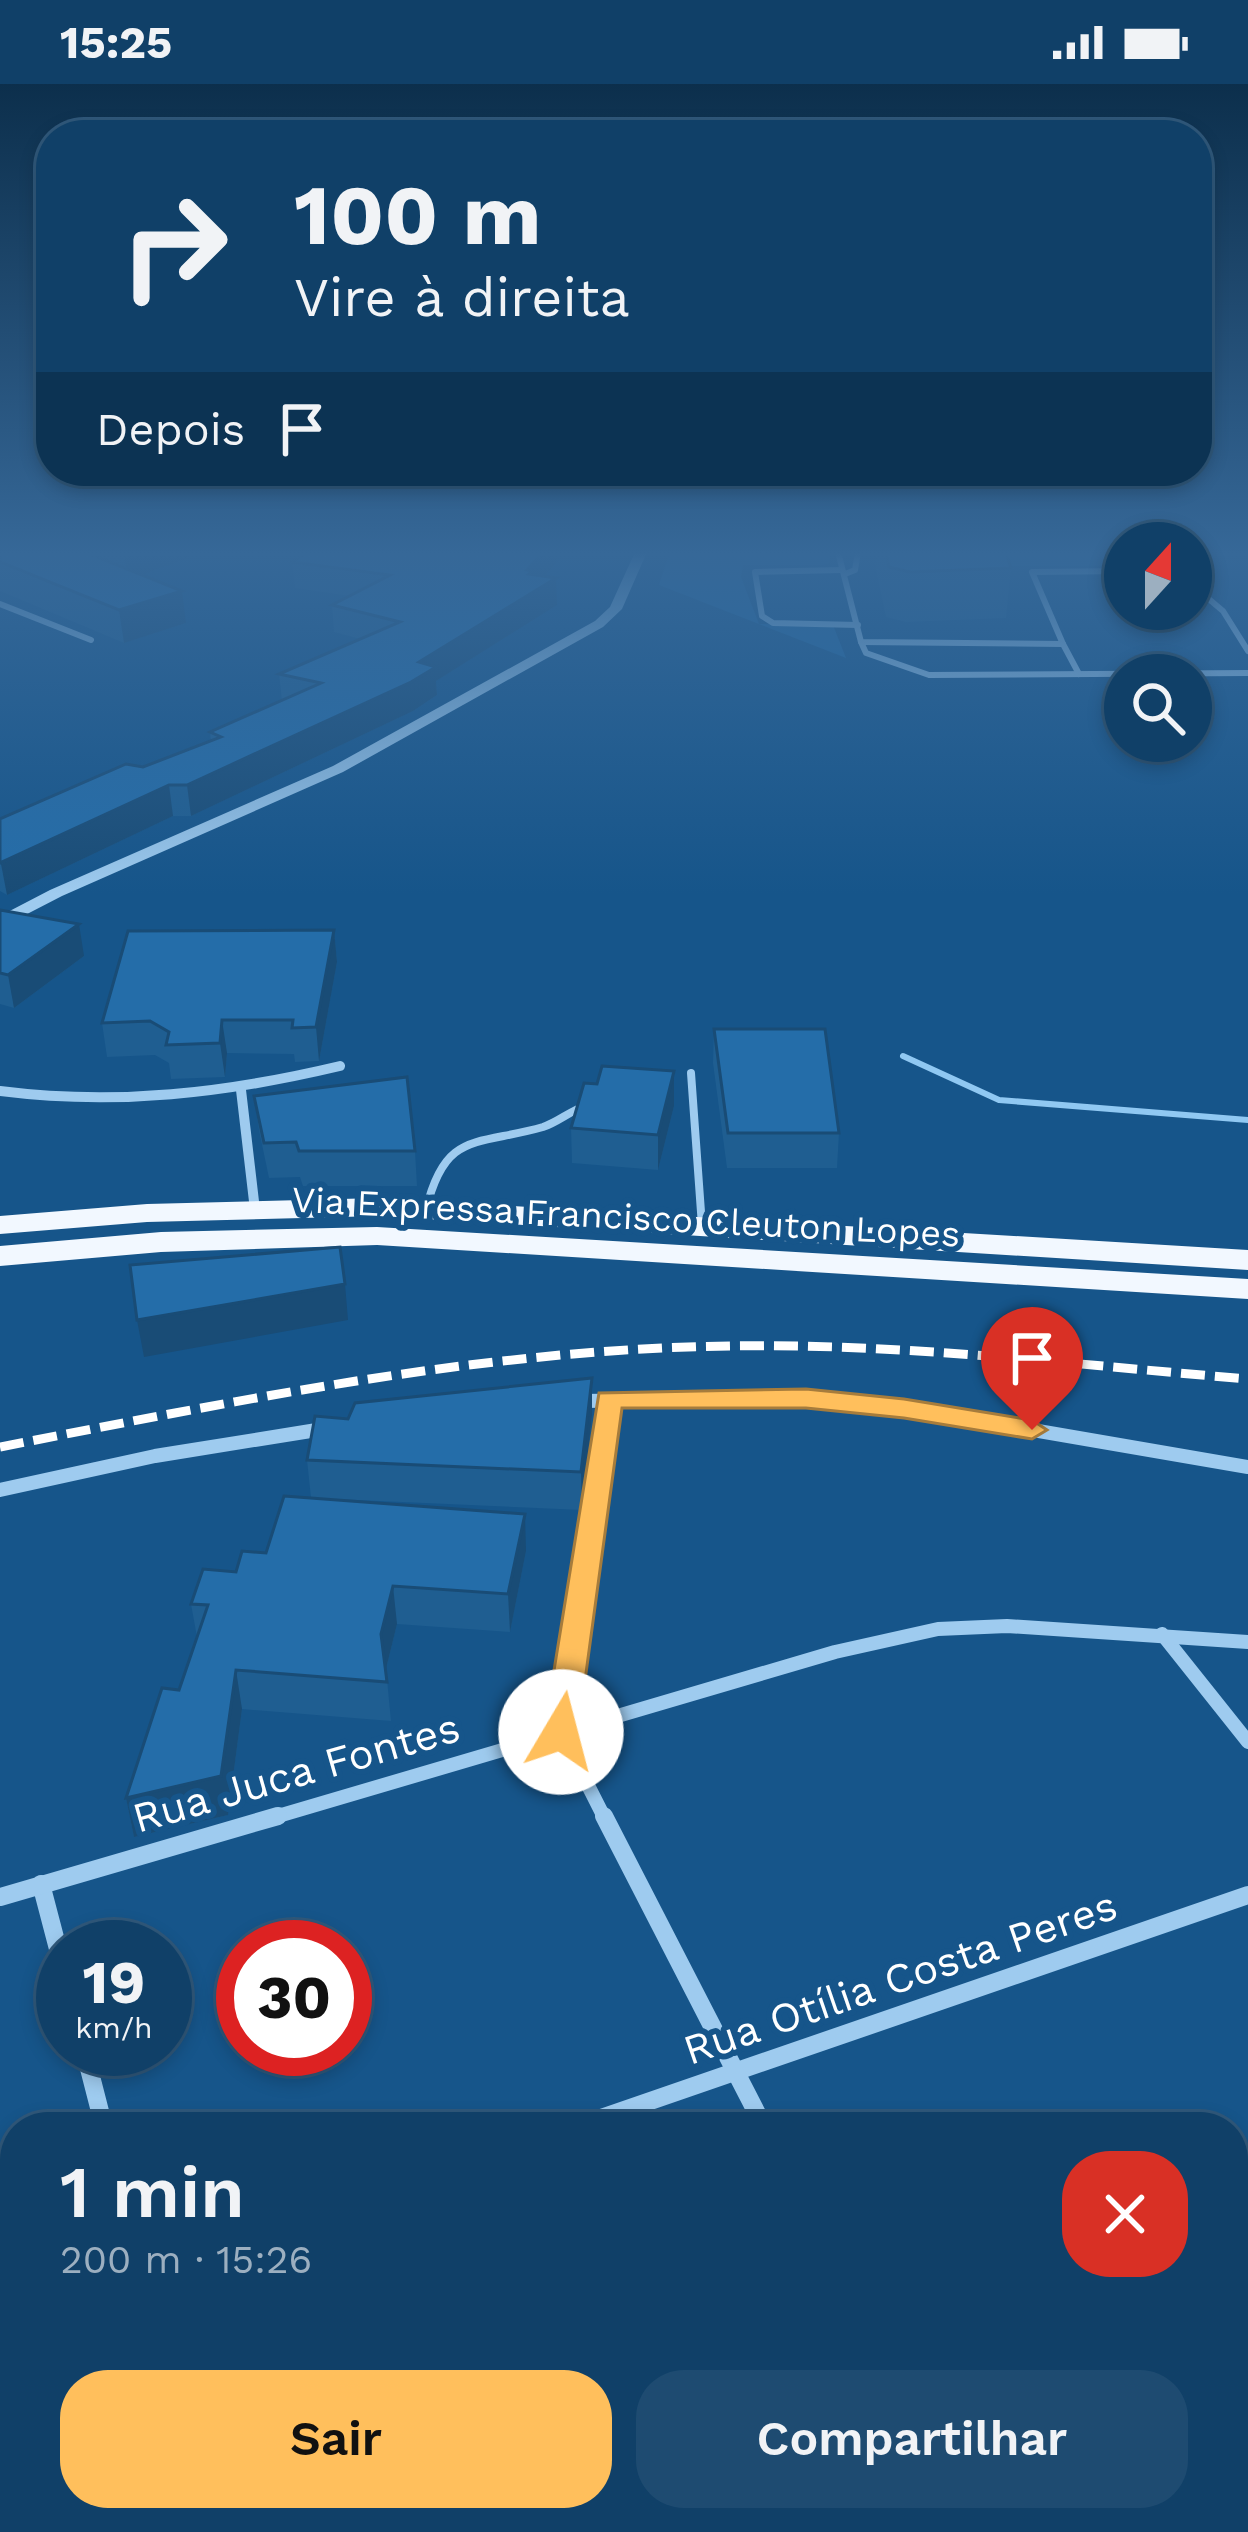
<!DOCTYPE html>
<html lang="pt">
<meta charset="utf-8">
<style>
:root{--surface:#104068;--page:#1e4b71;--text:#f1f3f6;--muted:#9cafc0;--line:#30597c;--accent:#ffbf5c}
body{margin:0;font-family:"Work Sans",sans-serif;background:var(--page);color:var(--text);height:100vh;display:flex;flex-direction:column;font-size:45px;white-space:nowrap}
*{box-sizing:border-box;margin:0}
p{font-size:39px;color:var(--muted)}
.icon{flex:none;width:66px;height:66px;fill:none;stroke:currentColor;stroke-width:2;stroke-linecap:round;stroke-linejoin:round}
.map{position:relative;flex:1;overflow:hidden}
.side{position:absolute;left:0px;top:2028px;width:1248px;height:420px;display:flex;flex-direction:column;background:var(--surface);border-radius:48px 48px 0 0;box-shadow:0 6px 18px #0003,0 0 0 3px var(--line)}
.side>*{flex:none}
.hud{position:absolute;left:36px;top:36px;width:1176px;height:366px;border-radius:48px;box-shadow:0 6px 18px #0003,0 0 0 3px var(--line);background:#104068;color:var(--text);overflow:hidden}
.needle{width:78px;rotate:21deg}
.buttons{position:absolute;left:1104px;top:438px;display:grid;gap:24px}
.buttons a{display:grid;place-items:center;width:108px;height:108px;border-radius:50%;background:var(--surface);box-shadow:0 6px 18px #0003,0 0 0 3px var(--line);font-size:60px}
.speed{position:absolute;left:36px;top:1836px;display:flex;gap:24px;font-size:60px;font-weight:700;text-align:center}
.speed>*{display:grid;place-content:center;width:156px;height:156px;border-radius:50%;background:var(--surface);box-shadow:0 6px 18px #0003,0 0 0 3px var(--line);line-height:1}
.speed small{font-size:30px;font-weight:400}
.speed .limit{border:18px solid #d22;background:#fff;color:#111}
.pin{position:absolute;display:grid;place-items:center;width:102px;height:102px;color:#fff;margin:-123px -51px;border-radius:50% 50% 50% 0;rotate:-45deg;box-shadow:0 0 12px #0007}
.pin .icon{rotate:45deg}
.me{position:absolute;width:132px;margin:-66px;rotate:8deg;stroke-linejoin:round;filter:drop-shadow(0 0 9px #0008)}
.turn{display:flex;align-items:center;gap:42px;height:252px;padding:0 60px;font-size:54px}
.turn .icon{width:156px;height:156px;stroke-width:2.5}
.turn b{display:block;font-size:84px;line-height:102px}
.then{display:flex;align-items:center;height:114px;padding:0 60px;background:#0003;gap:24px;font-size:45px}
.round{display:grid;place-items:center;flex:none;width:126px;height:126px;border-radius:48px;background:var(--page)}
.head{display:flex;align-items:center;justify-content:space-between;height:204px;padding:0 60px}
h1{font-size:72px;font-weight:600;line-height:90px}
.button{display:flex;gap:24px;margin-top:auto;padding:24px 60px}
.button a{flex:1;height:138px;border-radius:48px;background:var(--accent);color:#111;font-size:48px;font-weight:600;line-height:138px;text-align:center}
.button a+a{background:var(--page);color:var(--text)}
.status{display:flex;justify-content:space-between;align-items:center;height:84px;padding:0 60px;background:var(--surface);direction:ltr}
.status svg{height:33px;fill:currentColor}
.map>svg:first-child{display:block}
.green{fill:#1e68a4}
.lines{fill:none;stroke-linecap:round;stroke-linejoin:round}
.stream{stroke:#90c8f2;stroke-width:6}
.service-far1{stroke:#9ecbef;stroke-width:6}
.service{stroke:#9ecbef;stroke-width:8}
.minor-far2{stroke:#9ecbef;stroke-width:10}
.minor-far1{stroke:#9ecbef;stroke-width:14}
.minor{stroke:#9ecbef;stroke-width:18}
.tertiary{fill:#9ecbef;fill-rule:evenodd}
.trunk{fill:#f2f8ff;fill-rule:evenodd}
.rail{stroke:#fff;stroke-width:9;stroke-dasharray:24 10;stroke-linecap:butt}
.wall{fill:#1f5e91}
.shaded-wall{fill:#194c76}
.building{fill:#246da9;stroke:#194c76;stroke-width:3}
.route{fill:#ffbf5c;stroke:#a67c3c;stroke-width:3}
.labels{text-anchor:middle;stroke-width:12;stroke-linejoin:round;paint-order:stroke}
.street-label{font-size:36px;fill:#fff;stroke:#16558a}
.near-street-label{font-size:42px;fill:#fff;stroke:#16558a}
</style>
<div class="status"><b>15:25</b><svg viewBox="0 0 49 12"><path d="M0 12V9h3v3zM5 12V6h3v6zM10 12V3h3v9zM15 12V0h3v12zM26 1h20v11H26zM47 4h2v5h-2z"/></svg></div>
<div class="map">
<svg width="1248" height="2448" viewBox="0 0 1248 2448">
<rect width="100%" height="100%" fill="#16558a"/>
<g class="green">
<path d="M676,468H830L829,479L823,481H743L741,493L759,540L833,541L846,574L659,501L669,470Z"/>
<path d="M963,468H1125V482H970Z"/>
</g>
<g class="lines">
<path class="stream" d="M903,972L999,1016L1248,1036"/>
<g class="service-far1">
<path d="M838,468L861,558L1063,560L1032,488L1125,487"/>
<path d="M841,486L755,488L762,532L773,539L858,541"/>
<path d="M845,490L855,486L858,468"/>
<path d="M1191,500L1223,527L1248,567"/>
<path d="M0,520L91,556"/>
<path d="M861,558L866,569L929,591L1248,589"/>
<path d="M1063,560L1079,590"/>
</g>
<g class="service">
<path d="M691,989L702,1142"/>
<path d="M426,1126C445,1046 477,1062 543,1043C558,1038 570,1027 585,1022"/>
</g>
<g class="minor-far2">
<path d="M241,1006L255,1126"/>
<path d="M0,1007C117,1022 226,1009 340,982"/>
</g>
<g class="minor-far1">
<path d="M576,1317L806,1315L904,1324L1248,1383"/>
<path d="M0,1406L155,1372L323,1345"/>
<path d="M1162,1550L1248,1658"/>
<path d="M268,1735L835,1568L938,1545L1007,1542L1248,1558"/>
<path d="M605,1735L561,1648L609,1315"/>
</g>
<g class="minor">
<path d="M604,1732L764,2043"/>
<path d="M41,1800L63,1884"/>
<path d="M0,1813L278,1732"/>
<path d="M84,1965L104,2043"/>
<path d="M575,2043L1248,1811"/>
<path d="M0,2234L15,2229"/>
<path d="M1233,2302L1248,2296"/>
<path d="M192,2433L195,2448"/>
<path d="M965,2433L973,2448"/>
<path d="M892,2448L926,2433"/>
</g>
<path class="tertiary" d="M635,468H647L622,525L603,543L343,688L62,812L0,844V832L50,806L333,682L595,537L610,523Z"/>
<g class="trunk">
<path d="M379,1114L1248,1166V1186L379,1132L147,1138L0,1150V1132L147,1120Z"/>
<path d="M377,1143L1248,1195V1215L377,1161L161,1168L0,1182V1162L161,1148Z"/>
</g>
<path class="rail" d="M0,1363C241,1316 484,1265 730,1262C903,1259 1076,1281 1248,1295"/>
</g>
<g class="wall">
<path d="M0,468H204L142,491L186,539L124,559L0,507Z"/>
<path d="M307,468H556V479L545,492L557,521L436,597L437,611L413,627L191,732H173L7,811L0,807V735L211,657L210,648L282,617L279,590L360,555L334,548L332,521L349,512L295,504L292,478Z"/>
<path d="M876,468H1006L1011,484L1006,534L906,538L886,533L875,481Z"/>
<path d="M0,826L84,872L14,924L0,920Z"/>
<path d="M334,846L337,878L319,977L295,978L294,970L227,969L225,993L171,995L169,979L155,971L107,973L102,939Z"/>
<path d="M714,945L839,1049L837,1084H727L713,979Z"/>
<path d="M674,987V1022L658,1086L572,1079L571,1044L597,1000Z"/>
<path d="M254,1012L415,1067L417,1102H303L300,1093L269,1094L259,1046Z"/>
<path d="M592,1294V1331L582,1426L311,1414L307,1376L348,1335Z"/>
<path d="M526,1467L510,1548L397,1540L386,1585L391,1637L242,1625L228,1731L134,1753L126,1714L179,1606L197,1553L191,1520L266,1469Z"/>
</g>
<g class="shaded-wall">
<path d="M124,468H204L128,496Z"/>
<path d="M543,468H556V479L533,506L556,494L557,521L436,597L437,611L413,627L191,732L187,701L419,578L527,486Z"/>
<path d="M182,507L186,539L124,559L119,526Z"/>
<path d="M169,701L173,732L7,811L1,780Z"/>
<path d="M79,840L84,872L14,924L8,891Z"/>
<path d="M334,846L337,878L319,977L316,943Z"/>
<path d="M222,936L227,969L225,993L220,959Z"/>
<path d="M674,987V1022L658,1086V1051Z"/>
<path d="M345,1200L348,1236L144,1273L137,1236Z"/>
<path d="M592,1294V1331L582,1426L581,1388Z"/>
<path d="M525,1430L526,1467L510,1548L508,1510Z"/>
<path d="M393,1502L397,1540L385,1589L381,1550Z"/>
<path d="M236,1586L242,1625L228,1731L134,1753L126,1714Z"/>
</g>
<g class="building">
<path d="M0,468H85L182,507L119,526L0,478Z"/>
<path d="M307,468H543L527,486L533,487L529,490L556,494L419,578L436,583L411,598L187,701H169L0,779V735L126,680L143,683L221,653L210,648L321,599L279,590L400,538L332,521L390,491L292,478Z"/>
<path d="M886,468H1006L1011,484L910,488L889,483Z"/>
<path d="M0,826L79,840L8,891L0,889Z"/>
<path d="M334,846L316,943L292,944L293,936H222L220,959L166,961L169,948L150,937L102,939L128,847Z"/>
<path d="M714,945H825L839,1049H728Z"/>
<path d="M602,982L674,987L658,1051L571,1044L584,999L597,1000Z"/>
<path d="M407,993L415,1067H299L296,1058L264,1059L254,1012Z"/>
<path d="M340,1163L345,1200L137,1236L130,1181Z"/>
<path d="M592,1294L581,1388L307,1376L315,1332L348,1335L355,1319Z"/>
<path d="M284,1412L525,1430L508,1510L393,1502L381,1550L387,1598L236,1586L221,1692L126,1714L162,1604L179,1606L208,1521L191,1520L203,1485L236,1488L242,1467L266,1469Z"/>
</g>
<linearGradient id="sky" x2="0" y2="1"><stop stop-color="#0c2f4c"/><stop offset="0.58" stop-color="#366898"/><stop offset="1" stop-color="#366898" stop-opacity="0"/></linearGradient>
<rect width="1248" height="810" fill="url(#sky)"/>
<path class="route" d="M806,1305L904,1315L1032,1336L1047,1346L1032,1355L904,1334L806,1324H622L578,1648L573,1657L561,1661L549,1657L544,1648L599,1309Z"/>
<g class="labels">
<g class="street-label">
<text transform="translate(626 1132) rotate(3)" y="13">Via Expressa Francisco Cleuton Lopes</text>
</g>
<g class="near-street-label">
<text transform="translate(296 1688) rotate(-16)" y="15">Rua Juca Fontes</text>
<text transform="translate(900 1893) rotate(-19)" y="15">Rua Otília Costa Peres</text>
</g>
</g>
</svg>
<div class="buttons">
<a><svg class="needle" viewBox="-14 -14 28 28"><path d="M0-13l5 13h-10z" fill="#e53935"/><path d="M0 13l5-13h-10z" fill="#9cafc0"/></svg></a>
<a><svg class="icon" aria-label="search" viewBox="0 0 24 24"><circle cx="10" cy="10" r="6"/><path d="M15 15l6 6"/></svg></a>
</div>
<div class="speed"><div>19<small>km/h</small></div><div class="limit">30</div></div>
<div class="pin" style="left:1032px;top:1346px;background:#d93025"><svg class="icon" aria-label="arrive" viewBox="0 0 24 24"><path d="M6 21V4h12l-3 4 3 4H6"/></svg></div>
<svg class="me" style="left:561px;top:1648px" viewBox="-20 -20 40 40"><circle r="19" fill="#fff"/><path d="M0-13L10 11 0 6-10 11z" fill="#ffbf5c"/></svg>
<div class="hud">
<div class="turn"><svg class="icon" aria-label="right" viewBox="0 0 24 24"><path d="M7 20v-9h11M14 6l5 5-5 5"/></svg><div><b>100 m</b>Vire à direita</div></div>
<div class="then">Depois<svg class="icon" aria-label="arrive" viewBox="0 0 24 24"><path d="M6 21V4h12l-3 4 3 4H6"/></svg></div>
</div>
<section class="side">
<div class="head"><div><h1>1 min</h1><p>200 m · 15:26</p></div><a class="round" style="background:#d93025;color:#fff"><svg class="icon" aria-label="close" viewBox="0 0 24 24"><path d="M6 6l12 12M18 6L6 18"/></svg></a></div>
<div class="button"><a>Sair</a><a>Compartilhar</a></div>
</section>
</div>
